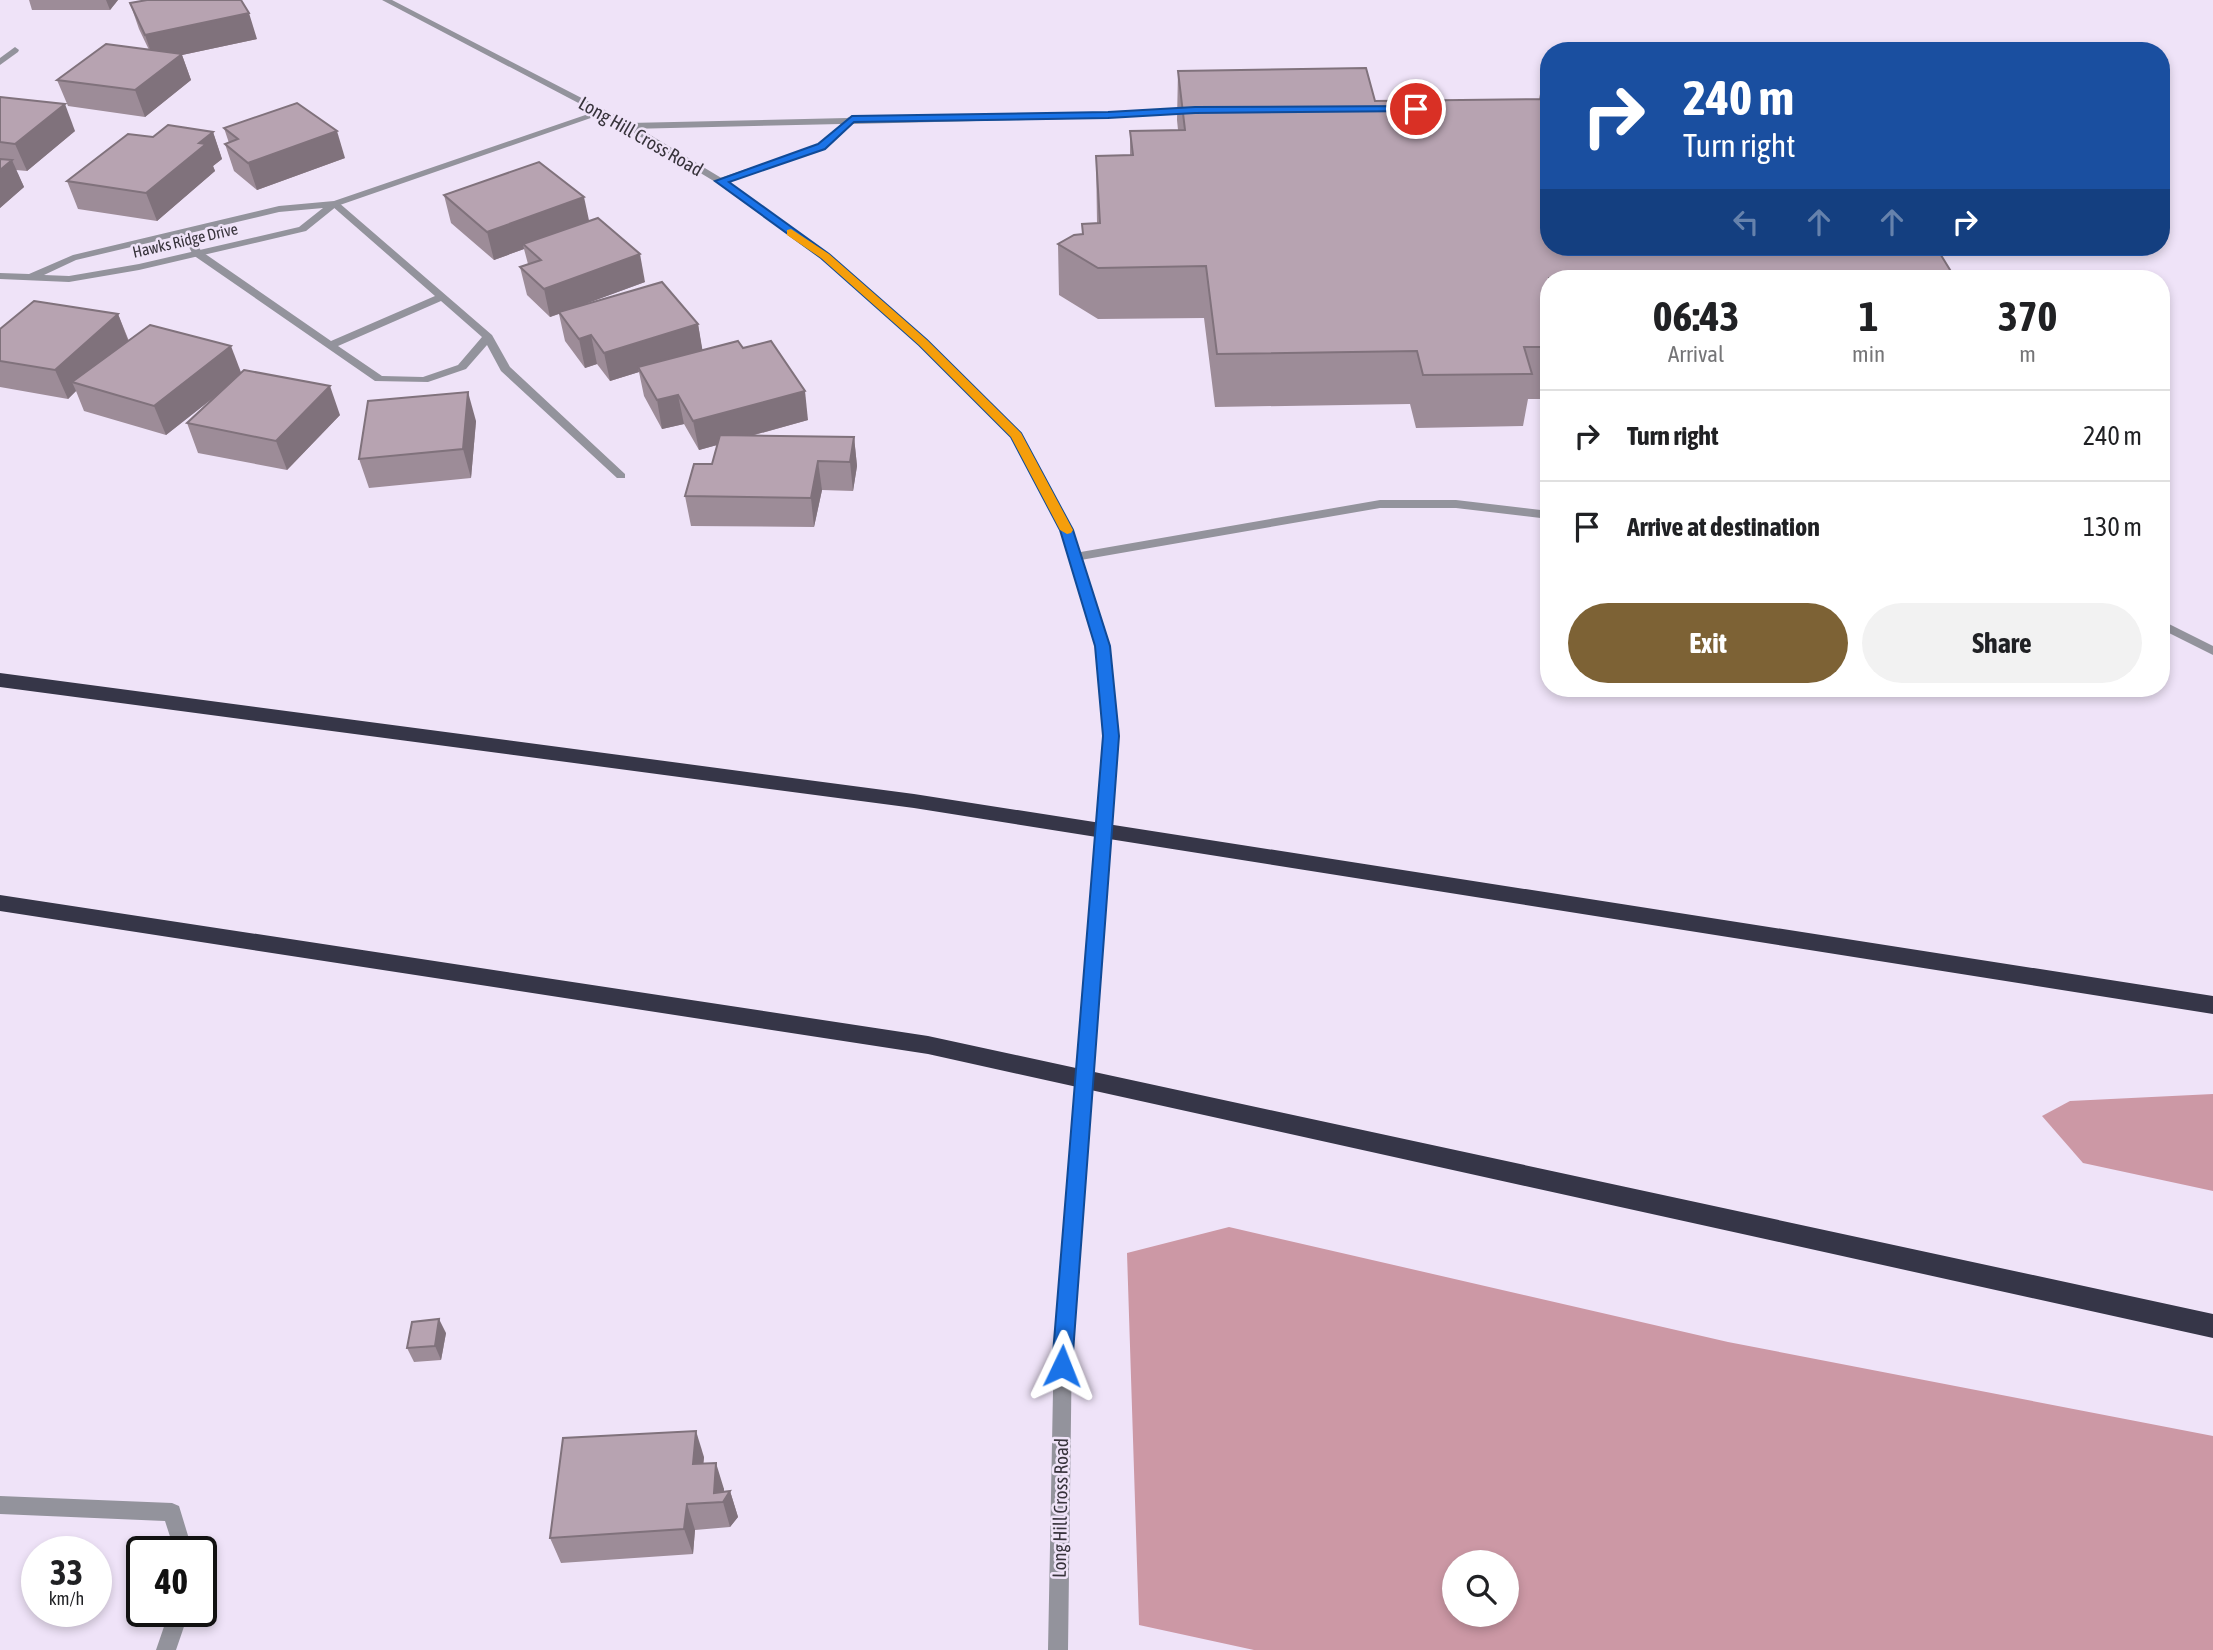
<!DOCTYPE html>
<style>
:root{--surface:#fff;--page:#f2f2f2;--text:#202124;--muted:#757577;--line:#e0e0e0;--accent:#7d6235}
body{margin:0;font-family:"Asap Condensed",sans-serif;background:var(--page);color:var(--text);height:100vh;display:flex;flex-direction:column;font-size:26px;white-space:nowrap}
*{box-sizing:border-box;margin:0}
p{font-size:23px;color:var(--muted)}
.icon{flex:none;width:38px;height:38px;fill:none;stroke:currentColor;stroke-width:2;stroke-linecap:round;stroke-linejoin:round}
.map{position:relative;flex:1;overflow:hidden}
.panel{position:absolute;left:1540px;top:270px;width:630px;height:427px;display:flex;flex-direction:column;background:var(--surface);border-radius:28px;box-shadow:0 4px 10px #0003}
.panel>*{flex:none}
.top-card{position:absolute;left:1540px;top:42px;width:630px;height:214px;border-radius:28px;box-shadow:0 4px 10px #0003;background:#1a4fa0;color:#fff;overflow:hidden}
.tools{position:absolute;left:1442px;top:1550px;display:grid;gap:14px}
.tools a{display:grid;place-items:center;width:77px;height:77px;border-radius:50%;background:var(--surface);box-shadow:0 4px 10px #0003;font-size:35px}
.speed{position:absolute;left:21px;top:1536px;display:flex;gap:14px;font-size:35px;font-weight:700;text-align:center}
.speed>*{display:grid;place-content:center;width:91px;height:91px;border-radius:50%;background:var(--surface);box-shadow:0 4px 10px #0003;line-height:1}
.speed small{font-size:18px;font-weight:400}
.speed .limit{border:4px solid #111;border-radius:10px;background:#fff;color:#111}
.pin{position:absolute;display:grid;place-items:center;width:60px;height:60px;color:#fff;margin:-30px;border:4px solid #fff;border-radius:50%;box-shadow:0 2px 7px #0007}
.me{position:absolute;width:77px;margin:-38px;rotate:2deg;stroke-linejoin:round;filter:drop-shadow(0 0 5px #0008)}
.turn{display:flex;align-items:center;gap:24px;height:147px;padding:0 28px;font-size:32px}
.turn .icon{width:91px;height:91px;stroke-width:2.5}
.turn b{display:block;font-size:49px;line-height:60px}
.lanes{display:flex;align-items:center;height:66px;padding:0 28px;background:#0003;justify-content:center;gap:35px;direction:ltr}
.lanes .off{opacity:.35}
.eta{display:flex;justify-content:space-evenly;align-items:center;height:119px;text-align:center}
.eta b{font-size:42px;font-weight:700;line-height:49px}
.button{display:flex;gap:14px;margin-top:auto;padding:14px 28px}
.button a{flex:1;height:80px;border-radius:42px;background:var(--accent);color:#fff;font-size:28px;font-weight:700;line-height:80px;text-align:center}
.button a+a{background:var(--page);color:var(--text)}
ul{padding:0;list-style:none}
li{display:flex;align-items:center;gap:21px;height:91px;padding:0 28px;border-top:2px solid var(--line)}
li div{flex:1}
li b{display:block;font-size:26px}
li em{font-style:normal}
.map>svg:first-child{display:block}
.forest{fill:#cc98a5;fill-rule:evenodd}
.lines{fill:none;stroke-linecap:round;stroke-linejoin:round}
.service{fill:#93939c;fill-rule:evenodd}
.minor{fill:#93939c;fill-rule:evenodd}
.tertiary{fill:#93939c;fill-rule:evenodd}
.motorway{fill:#363648;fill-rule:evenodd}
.wall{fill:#9d8c98}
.shaded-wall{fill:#80727c}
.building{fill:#b7a3b1;stroke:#80727c;stroke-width:2}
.route{fill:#1a73e8;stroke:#114b97;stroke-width:2}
.slow{fill:#f59e0b}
.labels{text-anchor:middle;stroke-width:5;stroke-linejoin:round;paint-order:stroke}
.far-street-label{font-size:16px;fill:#37333b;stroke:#efe3f8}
.street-label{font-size:19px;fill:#37333b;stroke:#efe3f8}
</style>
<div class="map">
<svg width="2213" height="1650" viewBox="0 0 2213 1650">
<rect width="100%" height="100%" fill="#efe3f8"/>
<g class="forest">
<path d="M2213,1094V1191L2083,1163L2042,1116L2070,1101Z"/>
<path d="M1229,1227L1728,1342L2213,1436V1650H1254L1139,1625L1127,1253ZM1454,1563H1507V1615H1454Z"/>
</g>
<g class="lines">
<g class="service">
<path d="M1194,107L1197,108V112L1108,118L852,124L825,149L720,184L717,183V179L819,145L841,124L629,129L624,126L629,123L847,118L852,116L856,118L1108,112Z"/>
<path d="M332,202H338L492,335L510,367L625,474V478H617L501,371L487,345L466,369L428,382L375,381L193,255L181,231L190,229L201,251L331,341L435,296L332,206ZM441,301L482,337L458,365L423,377L382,376L338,346Z"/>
<path d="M1380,500H1456L1549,511V519L1456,508H1380L1075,561L1069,557L1075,553Z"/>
<path d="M2161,620L2213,646V655L2161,629Z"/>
<path d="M0,1496L172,1503L179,1506L193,1552H175L165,1521L0,1514Z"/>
<path d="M169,1612H189L176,1650H156Z"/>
</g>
<g class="minor">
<path d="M15,47L19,50L18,52L0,65V58Z"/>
<path d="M600,110L608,112L337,206L306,231L139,270L69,282L0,279V273L29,274L73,255L279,206L334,201ZM323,208L299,227L139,264L69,276L44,275L76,260L279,212Z"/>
</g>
<path class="tertiary" d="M382,0H392L632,124L723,179L829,254L927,341L1021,433L1072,530L1081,557L1109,646L1118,736L1072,1340L1068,1650H1048L1054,1340L1104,736L1097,646L1060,530L1012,437L919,345L821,258L717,183L626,128Z"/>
<g class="motorway">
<path d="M0,673L914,794L2213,996V1014L914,808L0,687Z"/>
<path d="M0,895L928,1036L2213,1314V1338L928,1054L0,911Z"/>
</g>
</g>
<g class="wall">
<path d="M29,0H118L110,10H32Z"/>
<path d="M130,3L257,39L182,55L191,80L145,117L68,106L57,80L149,50L139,29Z"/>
<path d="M1178,71L1375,101L1539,99L1542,84H1549V399H1528L1523,426L1416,428L1410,404L1215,407L1204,318L1098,319L1059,295L1058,244L1082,234V224L1097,223L1096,156L1130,155V131L1178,130L1177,120Z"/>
<path d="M0,97L75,131L27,171L16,170L24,187L0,208Z"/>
<path d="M224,128L345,158L257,190L234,171L225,144L229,143Z"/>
<path d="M213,132L222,159L213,166L215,171L157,221L78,209L67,181L153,137Z"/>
<path d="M444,195L589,221L645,282L579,306L698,324L702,350L743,348L808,420L751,436L854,437L857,466L853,491L822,490L814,527L691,526L685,496L712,464L717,445L699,450L684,424L662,429L644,396L639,372L610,381L597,364L585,368L565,341L559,314L550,317L527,295L520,267L528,264L524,249L494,260L451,223Z"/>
<path d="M118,314L129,341L241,373L340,415L287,470L198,453L187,423L222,391L166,435L84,411L76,391L68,399L0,387V329Z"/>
<path d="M476,421L471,478L369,488L359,459Z"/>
<path d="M446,1333L441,1360L414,1362L407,1348Z"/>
<path d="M704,1457L703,1464L724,1489V1492L730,1491L738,1517L730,1527L695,1530L693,1554L561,1563L550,1538Z"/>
</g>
<g class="shaded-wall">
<path d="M106,0H118L110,10Z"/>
<path d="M249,13L257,39L182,55L191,80L145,117L135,90L154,61L145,35Z"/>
<path d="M65,104L75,131L27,171L15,144Z"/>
<path d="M337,131L345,158L257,190L248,163Z"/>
<path d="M213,132L222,159L213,166L215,171L157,221L146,193L199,143Z"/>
<path d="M12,160L24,187L0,208V170Z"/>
<path d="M584,197L590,225L523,244L524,249L494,260L487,232Z"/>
<path d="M640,254L645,282L550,317L544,289Z"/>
<path d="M118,314L129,343L72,382L76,391L68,399L55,370Z"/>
<path d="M698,324L703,353L638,367L639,372L610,381L604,353Z"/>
<path d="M591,335L597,364L585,368L579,339Z"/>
<path d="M231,346L242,375L166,435L154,406Z"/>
<path d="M330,386L340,415L287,470L276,441Z"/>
<path d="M805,391L808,420L699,450L693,421Z"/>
<path d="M468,392L476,421L471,478L463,449Z"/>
<path d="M678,395L684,424L662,429L657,400Z"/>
<path d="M854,437L857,466L853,491L850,462Z"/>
<path d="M818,461L822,490L814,527L811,498Z"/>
<path d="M439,1319L446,1333L441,1360L435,1346Z"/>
<path d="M696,1431L704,1457L701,1490L693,1464Z"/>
<path d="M716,1463L724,1489L723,1501L730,1491L738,1517L730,1527L723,1502L714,1493Z"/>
<path d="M687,1504L695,1530L693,1554L684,1529Z"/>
</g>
<g class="building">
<path d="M147,0H241L249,13L145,35L130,3Z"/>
<path d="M106,44L182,54L135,90L57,80Z"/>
<path d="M1366,68L1375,101L1548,99L1542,84H1549V247H1936L1955,278H1549V347H1524L1532,374L1423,375L1417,351L1217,354L1206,266L1098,268L1058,244L1074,235L1083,234L1082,224L1100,223L1096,156L1133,155L1130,131L1185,130L1178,71Z"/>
<path d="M0,97L65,104L15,144L0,142Z"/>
<path d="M297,103L337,131L248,163L225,144L238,139L224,128Z"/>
<path d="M168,125L213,132L199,143L206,144L146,193L67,181L128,134L153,137Z"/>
<path d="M0,159L12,160L0,170Z"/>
<path d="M539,162L584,197L487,232L444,195Z"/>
<path d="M598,218L640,254L544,289L520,267L541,260L523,244Z"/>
<path d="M662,282L698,324L604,353L591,335L579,339L559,312Z"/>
<path d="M34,301L118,314L55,370L0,361V329Z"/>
<path d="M150,325L231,346L154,406L72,382Z"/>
<path d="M738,341L743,348L771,341L805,391L693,421L678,395L657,400L638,367Z"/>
<path d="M244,370L330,386L276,441L187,423Z"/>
<path d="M468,392L463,449L359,459L368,401Z"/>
<path d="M720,435L854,437L850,462L818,461L811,498L685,496L694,464H712Z"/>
<path d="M439,1319L435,1346L407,1348L412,1322Z"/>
<path d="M696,1431L693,1464L716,1463L714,1493L730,1491L723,1502L687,1504L684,1529L550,1538L563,1438Z"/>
</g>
<path class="route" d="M1416,106L1421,109L1420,111L1195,113L1108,118L854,122L825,149L729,182L829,254L927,340L1021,433L1073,530L1110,646L1119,736L1072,1366L1070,1372L1062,1375L1055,1372L1052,1366L1103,736L1095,646L1060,530L1011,437L919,345L821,258L715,181L818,144L852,116L1108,112L1195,107Z"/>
<path class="slow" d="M791,229L829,254L927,340L1021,433L1073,530L1071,533L1067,534L1060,530L1011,437L919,345L821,258L787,235V230Z"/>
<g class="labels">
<g class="far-street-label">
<text transform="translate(185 240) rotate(-13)" y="6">Hawks Ridge Drive</text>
</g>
<g class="street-label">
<text transform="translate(641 136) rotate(30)" y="7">Long Hill Cross Road</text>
<text transform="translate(1060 1508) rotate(-89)" y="7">Long Hill Cross Road</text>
</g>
</g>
</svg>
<div class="tools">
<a><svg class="icon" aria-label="search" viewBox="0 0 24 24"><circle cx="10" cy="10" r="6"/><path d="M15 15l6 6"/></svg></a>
</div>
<div class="speed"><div>33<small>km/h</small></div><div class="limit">40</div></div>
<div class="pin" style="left:1416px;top:109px;background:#d93025"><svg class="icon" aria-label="arrive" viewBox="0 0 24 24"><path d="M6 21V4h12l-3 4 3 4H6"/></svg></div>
<svg class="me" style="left:1062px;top:1366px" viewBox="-20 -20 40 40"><path d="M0-17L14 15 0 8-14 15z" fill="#1a73e8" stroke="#fff" stroke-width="4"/></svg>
<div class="top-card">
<div class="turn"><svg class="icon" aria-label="right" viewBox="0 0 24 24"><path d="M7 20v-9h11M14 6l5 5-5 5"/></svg><div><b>240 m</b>Turn right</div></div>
<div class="lanes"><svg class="icon off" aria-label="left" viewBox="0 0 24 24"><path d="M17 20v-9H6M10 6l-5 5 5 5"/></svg><svg class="icon off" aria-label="ahead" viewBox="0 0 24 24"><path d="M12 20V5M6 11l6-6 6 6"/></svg><svg class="icon off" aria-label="ahead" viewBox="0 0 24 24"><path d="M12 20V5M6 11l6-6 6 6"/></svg><svg class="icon" aria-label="right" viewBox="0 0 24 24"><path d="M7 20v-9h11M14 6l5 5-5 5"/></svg></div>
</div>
<section class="panel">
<div class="eta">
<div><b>06:43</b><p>Arrival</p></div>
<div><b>1</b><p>min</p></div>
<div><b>370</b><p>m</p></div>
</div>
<ul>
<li><svg class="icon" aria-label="right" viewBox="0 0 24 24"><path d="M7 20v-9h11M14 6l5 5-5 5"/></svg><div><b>Turn right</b></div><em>240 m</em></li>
<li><svg class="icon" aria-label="arrive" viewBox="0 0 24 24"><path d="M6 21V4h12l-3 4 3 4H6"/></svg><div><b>Arrive at destination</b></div><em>130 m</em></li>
</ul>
<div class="button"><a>Exit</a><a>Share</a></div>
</section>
</div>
